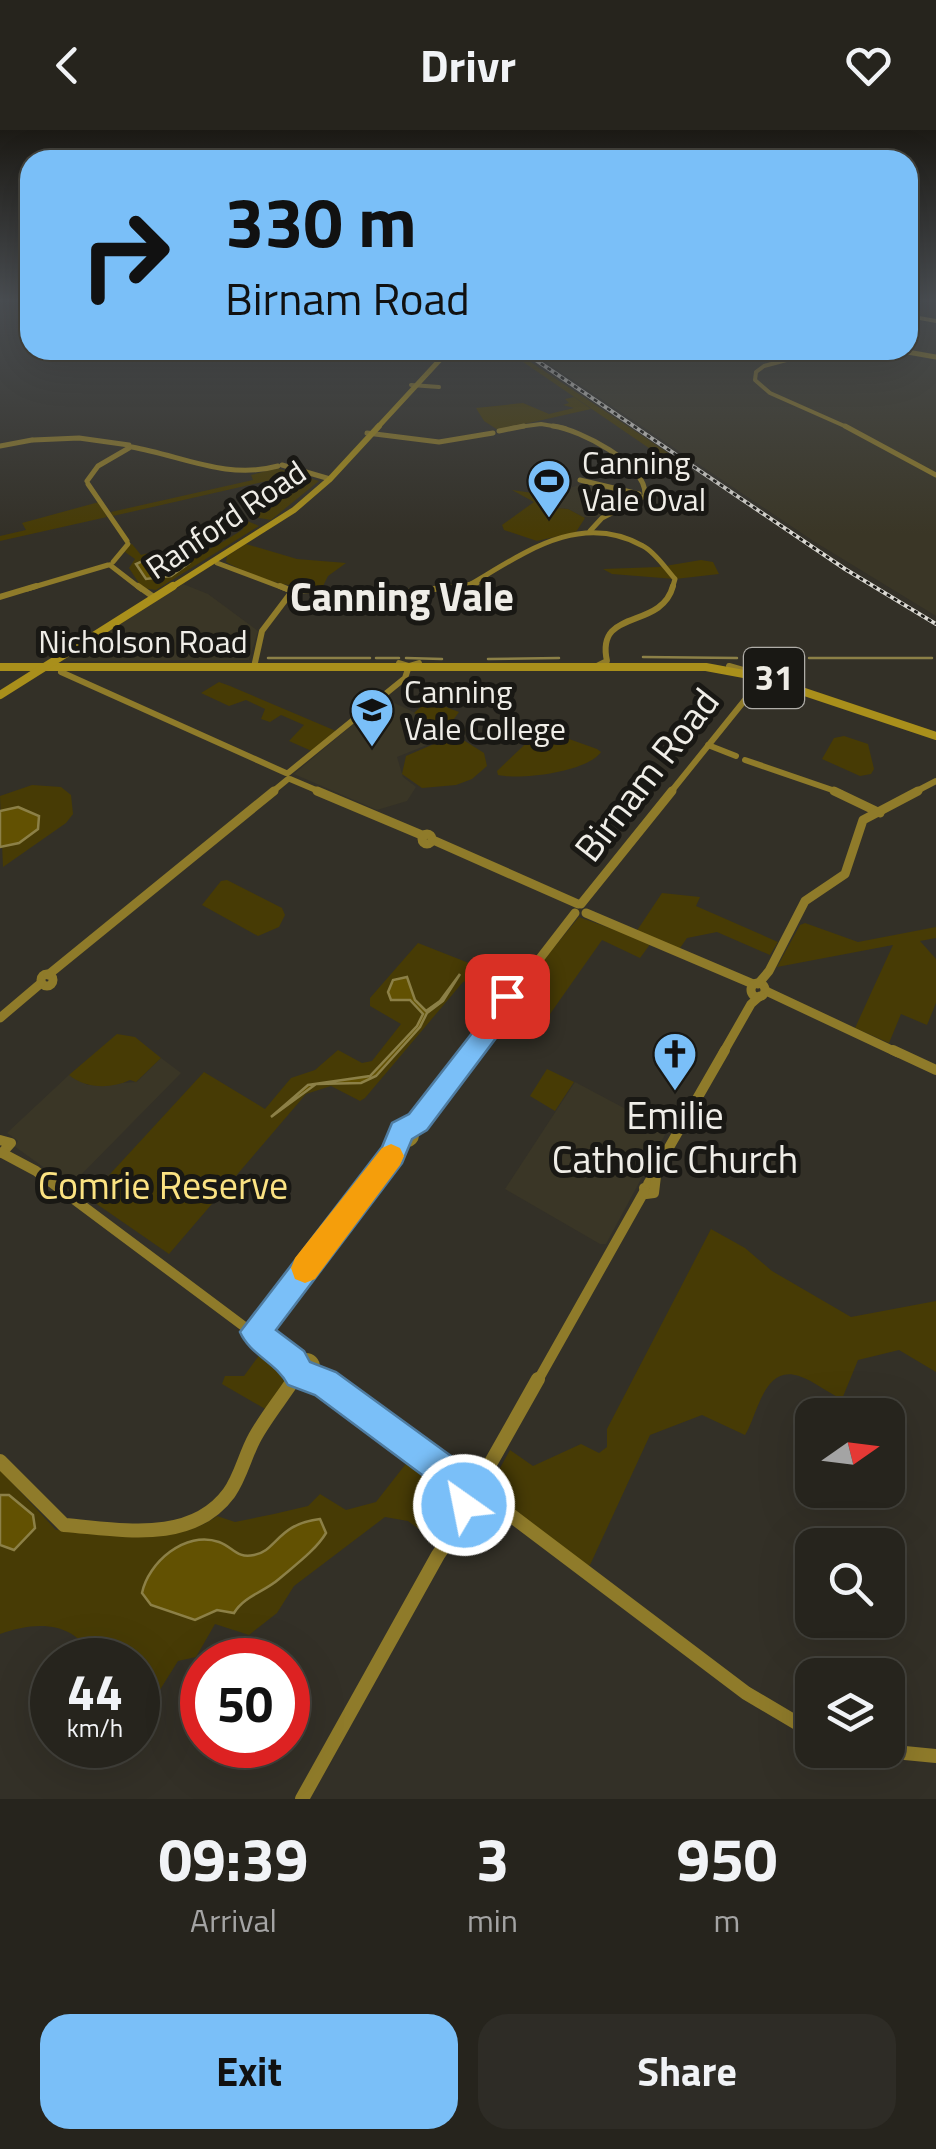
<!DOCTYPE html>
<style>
:root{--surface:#26241d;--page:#2e2c26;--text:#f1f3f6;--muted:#a4a4a4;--line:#42413b;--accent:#7abff8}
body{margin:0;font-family:"Titillium Web",sans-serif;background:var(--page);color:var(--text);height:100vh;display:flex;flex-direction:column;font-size:38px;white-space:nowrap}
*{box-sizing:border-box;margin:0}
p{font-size:32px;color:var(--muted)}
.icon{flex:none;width:55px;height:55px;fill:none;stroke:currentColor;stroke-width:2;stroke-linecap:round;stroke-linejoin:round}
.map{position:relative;height:1669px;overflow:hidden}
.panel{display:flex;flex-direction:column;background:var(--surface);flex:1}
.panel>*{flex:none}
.top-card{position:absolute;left:20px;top:20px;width:898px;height:210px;border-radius:30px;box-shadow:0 10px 40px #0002,0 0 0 2px var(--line);background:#7abff8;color:#111;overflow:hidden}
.needle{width:65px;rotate:76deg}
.tools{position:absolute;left:795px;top:1268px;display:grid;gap:20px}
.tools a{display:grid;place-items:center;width:110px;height:110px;border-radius:20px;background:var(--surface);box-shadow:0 10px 40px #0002,0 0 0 2px var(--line);font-size:50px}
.speed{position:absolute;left:30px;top:1508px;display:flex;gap:20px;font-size:50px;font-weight:700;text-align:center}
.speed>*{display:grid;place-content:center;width:130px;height:130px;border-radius:50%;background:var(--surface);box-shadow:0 10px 40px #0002,0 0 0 2px var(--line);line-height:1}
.speed small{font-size:25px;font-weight:400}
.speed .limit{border:15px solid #d22;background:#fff;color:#111}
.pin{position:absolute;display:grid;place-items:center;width:85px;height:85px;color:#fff;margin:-42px;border-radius:20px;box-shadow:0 5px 15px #0006}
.me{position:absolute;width:110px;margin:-55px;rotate:327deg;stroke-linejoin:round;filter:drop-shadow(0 0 8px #0008)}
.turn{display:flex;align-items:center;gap:35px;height:210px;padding:0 40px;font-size:45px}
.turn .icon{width:130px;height:130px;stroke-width:2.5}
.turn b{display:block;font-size:70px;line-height:85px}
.eta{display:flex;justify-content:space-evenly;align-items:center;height:170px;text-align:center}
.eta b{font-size:60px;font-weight:700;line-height:70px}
.cta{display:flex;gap:20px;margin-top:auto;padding:20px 40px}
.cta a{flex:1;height:115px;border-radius:30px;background:var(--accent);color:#111;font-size:40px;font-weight:700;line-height:115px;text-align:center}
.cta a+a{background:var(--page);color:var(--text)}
header{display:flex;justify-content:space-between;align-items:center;height:130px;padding:0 40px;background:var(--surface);font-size:45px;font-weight:700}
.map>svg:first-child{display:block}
.built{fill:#3a3626}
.green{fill:#473b05}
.water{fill:#625102;stroke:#8c8047;stroke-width:2.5}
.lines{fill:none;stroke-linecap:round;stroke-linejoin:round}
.stream{stroke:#8c8047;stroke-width:2.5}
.secondary-far5{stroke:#8f7b2a;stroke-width:4}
.secondary-far4{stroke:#8f7b2a;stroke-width:5}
.secondary-far3{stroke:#8f7b2a;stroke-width:6}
.secondary-far2{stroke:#8f7b2a;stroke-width:9}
.secondary-far1{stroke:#8f7b2a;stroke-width:10}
.secondary{stroke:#8f7b2a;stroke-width:14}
.primary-far2{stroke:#a98f1b;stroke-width:5}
.primary-far1{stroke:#a98f1b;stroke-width:6}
.primary{stroke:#a98f1b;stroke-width:8}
.highway{fill:#bba340;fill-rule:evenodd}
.rail-casing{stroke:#dbd9d3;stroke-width:4}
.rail{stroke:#191814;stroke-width:2.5;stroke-dasharray:4;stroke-linecap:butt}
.route{fill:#7abff8;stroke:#4f7ca1;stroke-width:2.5}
.slow{fill:#f59e0b}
.labels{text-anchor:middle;stroke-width:10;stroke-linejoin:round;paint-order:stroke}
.far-poi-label{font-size:32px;fill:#efede7;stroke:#191814;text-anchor:start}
.far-street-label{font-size:32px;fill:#efede7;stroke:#191814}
.shield{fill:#191814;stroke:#afada8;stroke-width:2.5}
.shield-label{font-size:35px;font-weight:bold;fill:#efede7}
.street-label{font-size:38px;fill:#efede7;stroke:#191814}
.poi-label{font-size:38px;fill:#efede7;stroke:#191814}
.park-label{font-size:38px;fill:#fbe282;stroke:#191814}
.far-district-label{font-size:40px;font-weight:bold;fill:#efede7;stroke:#191814}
</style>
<header><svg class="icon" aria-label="back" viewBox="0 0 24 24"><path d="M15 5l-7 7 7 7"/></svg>Drivr<svg class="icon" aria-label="heart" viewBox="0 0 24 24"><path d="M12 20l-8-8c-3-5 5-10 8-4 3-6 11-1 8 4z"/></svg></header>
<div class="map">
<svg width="936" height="1669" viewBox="0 0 936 1669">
<rect width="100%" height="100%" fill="#333027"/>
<g class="built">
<path d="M908,189L936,194V486L815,412L528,220H908Z"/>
<path d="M582,354L616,361L628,373L597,387H583L568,379L545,377L536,369Z"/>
<path d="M183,454L208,464L258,501L249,530L58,531Z"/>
<path d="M384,568L424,587L442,609L397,627L403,647L416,657L407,671L377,680L294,644Z"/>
<path d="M161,928L181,943L70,1056L14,1016L18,1011L7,1003L69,945L88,955L137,952Z"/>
<path d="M575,952L667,1001L606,1114H600L505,1059Z"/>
</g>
<g class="green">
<path d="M514,221L691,338L681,340L510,223Z"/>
<path d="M574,267L591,279L498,300L484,291L476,278L523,273L549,284L574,278L563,275L569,273L565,269Z"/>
<path d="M277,338L319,351L271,390L248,386L262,382L290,361L280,348L113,386L111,382L253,350L251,345Z"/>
<path d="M560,358L559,364L565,369L545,377L568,379L585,388L576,402L537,411L504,400L502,395L534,372L512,360L533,363Z"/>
<path d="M99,372L107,387L0,411V406L26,400L22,393Z"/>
<path d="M245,390L259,396L156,460L142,458L129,438L135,429L125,422L129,415L132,414L141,425C158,420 166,425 182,426C200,427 229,409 243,399Z"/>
<path d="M246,414L297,429L346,433L328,446L323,456C290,460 255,448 226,432L227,426Z"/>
<path d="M701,430L713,432L719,444L675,449L612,444L603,439L659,437Z"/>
<path d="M219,552L230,556L336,601L314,622L289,611L304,595L281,585L270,592L261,589L265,579L246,570L229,576L201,563Z"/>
<path d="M428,570L459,582L451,593L466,600L447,610L465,611L484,623L487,636L472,649L456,655L422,658L402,644L406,626L443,610L424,587L414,583Z"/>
<path d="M541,599L597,619L601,622C587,642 522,650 498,645L497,641Z"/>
<path d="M844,606L868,614L874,639L871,644L860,646L822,629L834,608Z"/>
<path d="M32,655L61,657L71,665L73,684L66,693L3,737L0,666Z"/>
<path d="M227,750L282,778L285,785L279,797L258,806L202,775L221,751Z"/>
<path d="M662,763L700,767L696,776L778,812L770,825L717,802L687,808L678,821L636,802Z"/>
<path d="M579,787L651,813L640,828L602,810L550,884L524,868L529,848Z"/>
<path d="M805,793L858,812L936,797V808L920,811L936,829V873L927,895L901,884L889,913L855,898L893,815L777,837L800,795Z"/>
<path d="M418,813L512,850L516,855L507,859L474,849L463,852L365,968L360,971L331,956L306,964L169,1124L88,1068L204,942L265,979L291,948L315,940L338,920L362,933L372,931L401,894L370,876V868Z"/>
<path d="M117,904L135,907L161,928L136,952L130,950C111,959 86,959 69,945Z"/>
<path d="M547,939L574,952L555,981L530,966Z"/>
<path d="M711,1099L745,1118L772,1141L851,1187L936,1171V1242L899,1220L858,1230L842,1269C828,1263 814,1251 799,1246C764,1234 758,1284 745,1305L702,1285L650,1305L590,1435L584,1436L493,1366L490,1356L510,1320L533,1336L581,1314L599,1323L607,1317V1299Z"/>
<path d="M263,1220L290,1240L289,1247L267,1280L222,1254L225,1246H244Z"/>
<path d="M412,1326L456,1358C465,1376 450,1393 441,1409L435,1411L408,1391L385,1387L294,1456L277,1483L249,1505L215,1494L196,1527L178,1531L146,1582L138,1587V1530H94C75,1490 36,1491 0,1504V1340L56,1400C108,1402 173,1418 217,1386L235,1392L274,1384L308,1376L320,1364L346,1380L376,1372Z"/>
</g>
<g class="water">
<path d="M158,424L188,434L171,446L146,449L136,434Z"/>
<path d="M18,677L39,686L38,699L19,713L0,717V681Z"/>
<path d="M460,844L443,871L427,883L420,897L376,946L361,953L316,954L271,987L308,955L370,946L417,896L423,884L410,870H391L388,862L393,850L407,847L415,870L426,881L440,871Z"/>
<path d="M0,1365H9L33,1385L35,1398L14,1420L0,1415Z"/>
<path d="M320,1389L326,1403C316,1420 294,1436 279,1449C264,1462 244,1466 234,1483L217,1480L195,1490L151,1475L142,1463C148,1433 185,1400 219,1412C233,1417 237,1429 254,1425C277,1421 277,1394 320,1389Z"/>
</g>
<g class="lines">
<g class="stream">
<path d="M643,527L737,528"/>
<path d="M268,528H370"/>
<path d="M376,528H399"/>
<path d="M406,528L442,529"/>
<path d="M809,528H932"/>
<path d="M488,529L559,528"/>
</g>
<g class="secondary-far5">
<path d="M824,220L764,236L756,242L755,250L770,263L849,298"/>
<path d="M411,255L439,257"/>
<path d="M511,298L541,294L565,298"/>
</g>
<g class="secondary-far4">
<path d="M553,296C581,300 645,333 645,364"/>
<path d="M845,296L936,345"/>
<path d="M499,301L524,296"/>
<path d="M367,303L439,312L493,303"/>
<path d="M33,310L79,308L129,315"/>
<path d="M0,316L32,310"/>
<path d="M132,317C182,326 227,350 278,336"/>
<path d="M282,335L330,349"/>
<path d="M580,350L639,364"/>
<path d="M87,351L98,336L129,318"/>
<path d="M88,354L127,411"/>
<path d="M590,401L602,388L643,367"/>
<path d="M113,432L128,414"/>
<path d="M217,433L286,459"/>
<path d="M110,435L141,459"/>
<path d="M471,454C524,423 580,381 643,416C655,422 666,439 675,449L672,459"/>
<path d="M27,459L108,435"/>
<path d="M446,459L477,453"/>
</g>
<g class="secondary-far3">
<path d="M138,456L155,468"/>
<path d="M280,456L292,461"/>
<path d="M0,467L36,456"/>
<path d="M399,533L409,536L419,533"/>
<path d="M597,536L607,531C595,477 661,501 673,456"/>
<path d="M254,537L262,501L293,460L407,462L461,456"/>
<path d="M61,542L286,643"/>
<path d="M708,615L736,626"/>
<path d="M745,630L841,663"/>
<path d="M288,643L405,548L409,536"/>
<path d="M290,649L323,663"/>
<path d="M271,663L288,649"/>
<path d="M670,663L761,550L757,544L729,536"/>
<path d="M913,663L936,651"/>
</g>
<g class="secondary-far2">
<path d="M317,661L424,706"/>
<path d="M834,661L880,683"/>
<circle cx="427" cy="709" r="5"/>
<path d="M433,710L578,774"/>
<path d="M581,774L672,661"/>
<path d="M586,783L753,854"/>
<circle cx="47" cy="850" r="6"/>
<path d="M48,845L274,661"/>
<circle cx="758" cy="860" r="7"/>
<path d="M758,854L769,841L805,771L845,744L863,690L918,661"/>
<path d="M766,861L898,923"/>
<circle cx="513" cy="867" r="6"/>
<path d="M514,862L575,783"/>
<path d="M0,888L40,854"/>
<path d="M470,923L507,869"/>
<path d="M723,923L751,874L760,866"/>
</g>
<g class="secondary-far1">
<path d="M893,920L936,940"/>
<circle cx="407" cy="1005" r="7"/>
<path d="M414,1002L471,920"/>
<path d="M0,1010L11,1013L2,1023"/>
<path d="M2,1023L36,1041L297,1236"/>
<path d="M648,1054L725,920"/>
<path d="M644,1058L646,1064L654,1063L656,1046"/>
<path d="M255,1202L401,1008"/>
<circle cx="306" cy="1237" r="9"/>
<path d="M309,1245L322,1252"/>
<path d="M292,1252L298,1243"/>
<path d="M537,1252L644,1062"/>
</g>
<g class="secondary">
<path d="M317,1249L416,1317L463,1362"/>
<path d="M0,1331L64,1395C119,1399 191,1415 229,1363C241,1346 245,1325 255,1307C266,1287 281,1269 294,1249"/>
<circle cx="474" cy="1363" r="11"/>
<path d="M483,1359L485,1343L538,1249"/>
<path d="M484,1365L746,1563L812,1602"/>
<path d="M859,1620H865"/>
<path d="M874,1620L936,1626"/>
<path d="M302,1669L438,1425L473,1375"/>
</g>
<g class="primary-far2">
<path d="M896,220L936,227"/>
<path d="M377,298L449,220"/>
</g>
<path class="primary-far1" d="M169,459L294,380L330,349L379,296"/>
<g class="primary">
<path d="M0,537H706L760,547L936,606"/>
<path d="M0,565L173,456"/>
</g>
<path class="highway" d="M908,184L936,189V193L908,188Z"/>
<defs>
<path id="rail" d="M521,220L845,439L936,494"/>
</defs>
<use href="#rail" class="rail-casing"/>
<use href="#rail" class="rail"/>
</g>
<linearGradient id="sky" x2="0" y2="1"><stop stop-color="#1c1a15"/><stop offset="0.42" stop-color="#4a4e52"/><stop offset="1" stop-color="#4a4e52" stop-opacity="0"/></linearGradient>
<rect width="936" height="404" fill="url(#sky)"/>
<path class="route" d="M507,856L515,859L519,866L508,892L427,1000L412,1009L402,1033L276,1200L304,1221L310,1232L336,1242L469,1339C478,1356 483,1368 476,1387L464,1392L452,1387L445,1362L315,1265L288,1255C277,1233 250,1225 240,1202L382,1017L392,993L409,984L490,880L499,859Z"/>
<path class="slow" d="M391,1014L400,1018L404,1026L400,1035L315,1149L305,1153L295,1149L291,1138L295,1128L382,1018Z"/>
<defs>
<symbol id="stadium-pin" viewBox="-11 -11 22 30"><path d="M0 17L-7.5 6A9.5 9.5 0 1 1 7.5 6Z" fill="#7abff8" stroke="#191814"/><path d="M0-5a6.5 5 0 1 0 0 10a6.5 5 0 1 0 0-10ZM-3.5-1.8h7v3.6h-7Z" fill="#111"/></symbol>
<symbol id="school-pin" viewBox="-11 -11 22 30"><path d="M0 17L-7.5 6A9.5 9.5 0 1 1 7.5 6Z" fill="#7abff8" stroke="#191814"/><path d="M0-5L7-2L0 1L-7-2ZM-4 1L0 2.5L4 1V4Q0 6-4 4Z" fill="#111"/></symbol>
<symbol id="church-pin" viewBox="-11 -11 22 30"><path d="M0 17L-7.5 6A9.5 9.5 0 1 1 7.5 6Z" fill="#7abff8" stroke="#191814"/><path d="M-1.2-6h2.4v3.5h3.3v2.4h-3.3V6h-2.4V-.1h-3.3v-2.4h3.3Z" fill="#111"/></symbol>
</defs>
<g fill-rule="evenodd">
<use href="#stadium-pin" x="524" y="326" width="50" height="68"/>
<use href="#school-pin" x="347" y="555" width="50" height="68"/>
<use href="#church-pin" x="650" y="899" width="50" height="68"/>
</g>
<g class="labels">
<g class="far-poi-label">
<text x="582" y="344">Canning<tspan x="582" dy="37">Vale Oval</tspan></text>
<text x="404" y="573">Canning<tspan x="404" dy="37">Vale College</tspan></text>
</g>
<g class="far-street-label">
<text transform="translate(226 390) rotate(-34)" y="11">Ranford Road</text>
<text x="143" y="523">Nicholson Road</text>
</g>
<rect class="shield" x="744" y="518" width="60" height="60" rx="8"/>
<g class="shield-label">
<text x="774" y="560">31</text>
</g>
<g class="street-label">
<text transform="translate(647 645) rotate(-52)" y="13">Birnam Road</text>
</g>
<g class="poi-label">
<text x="675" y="999">Emilie<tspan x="675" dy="44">Catholic Church</tspan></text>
</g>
<g class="park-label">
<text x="163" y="1069">Comrie Reserve</text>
</g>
<g class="far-district-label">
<text x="402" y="481">Canning Vale</text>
</g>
</g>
</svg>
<div class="tools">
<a><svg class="needle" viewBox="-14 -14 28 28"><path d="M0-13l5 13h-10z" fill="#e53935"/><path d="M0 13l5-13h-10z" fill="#a4a4a4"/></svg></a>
<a><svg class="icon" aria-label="search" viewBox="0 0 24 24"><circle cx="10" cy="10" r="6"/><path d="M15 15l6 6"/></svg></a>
<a><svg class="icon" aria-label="layers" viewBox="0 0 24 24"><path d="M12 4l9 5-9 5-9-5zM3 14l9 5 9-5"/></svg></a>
</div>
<div class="speed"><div>44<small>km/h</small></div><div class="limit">50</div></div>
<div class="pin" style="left:507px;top:866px;background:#d93025"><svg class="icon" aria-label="arrive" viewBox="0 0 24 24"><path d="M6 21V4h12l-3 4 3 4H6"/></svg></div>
<svg class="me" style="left:464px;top:1375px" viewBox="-20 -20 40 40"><circle r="17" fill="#7abff8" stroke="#fff" stroke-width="3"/><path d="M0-11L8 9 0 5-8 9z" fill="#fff"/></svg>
<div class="top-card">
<div class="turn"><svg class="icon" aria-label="right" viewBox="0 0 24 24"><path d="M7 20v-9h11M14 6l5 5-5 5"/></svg><div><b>330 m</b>Birnam Road</div></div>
</div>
</div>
<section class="panel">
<div class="eta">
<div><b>09:39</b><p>Arrival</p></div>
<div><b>3</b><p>min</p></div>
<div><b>950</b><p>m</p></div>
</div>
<div class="cta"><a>Exit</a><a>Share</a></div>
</section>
